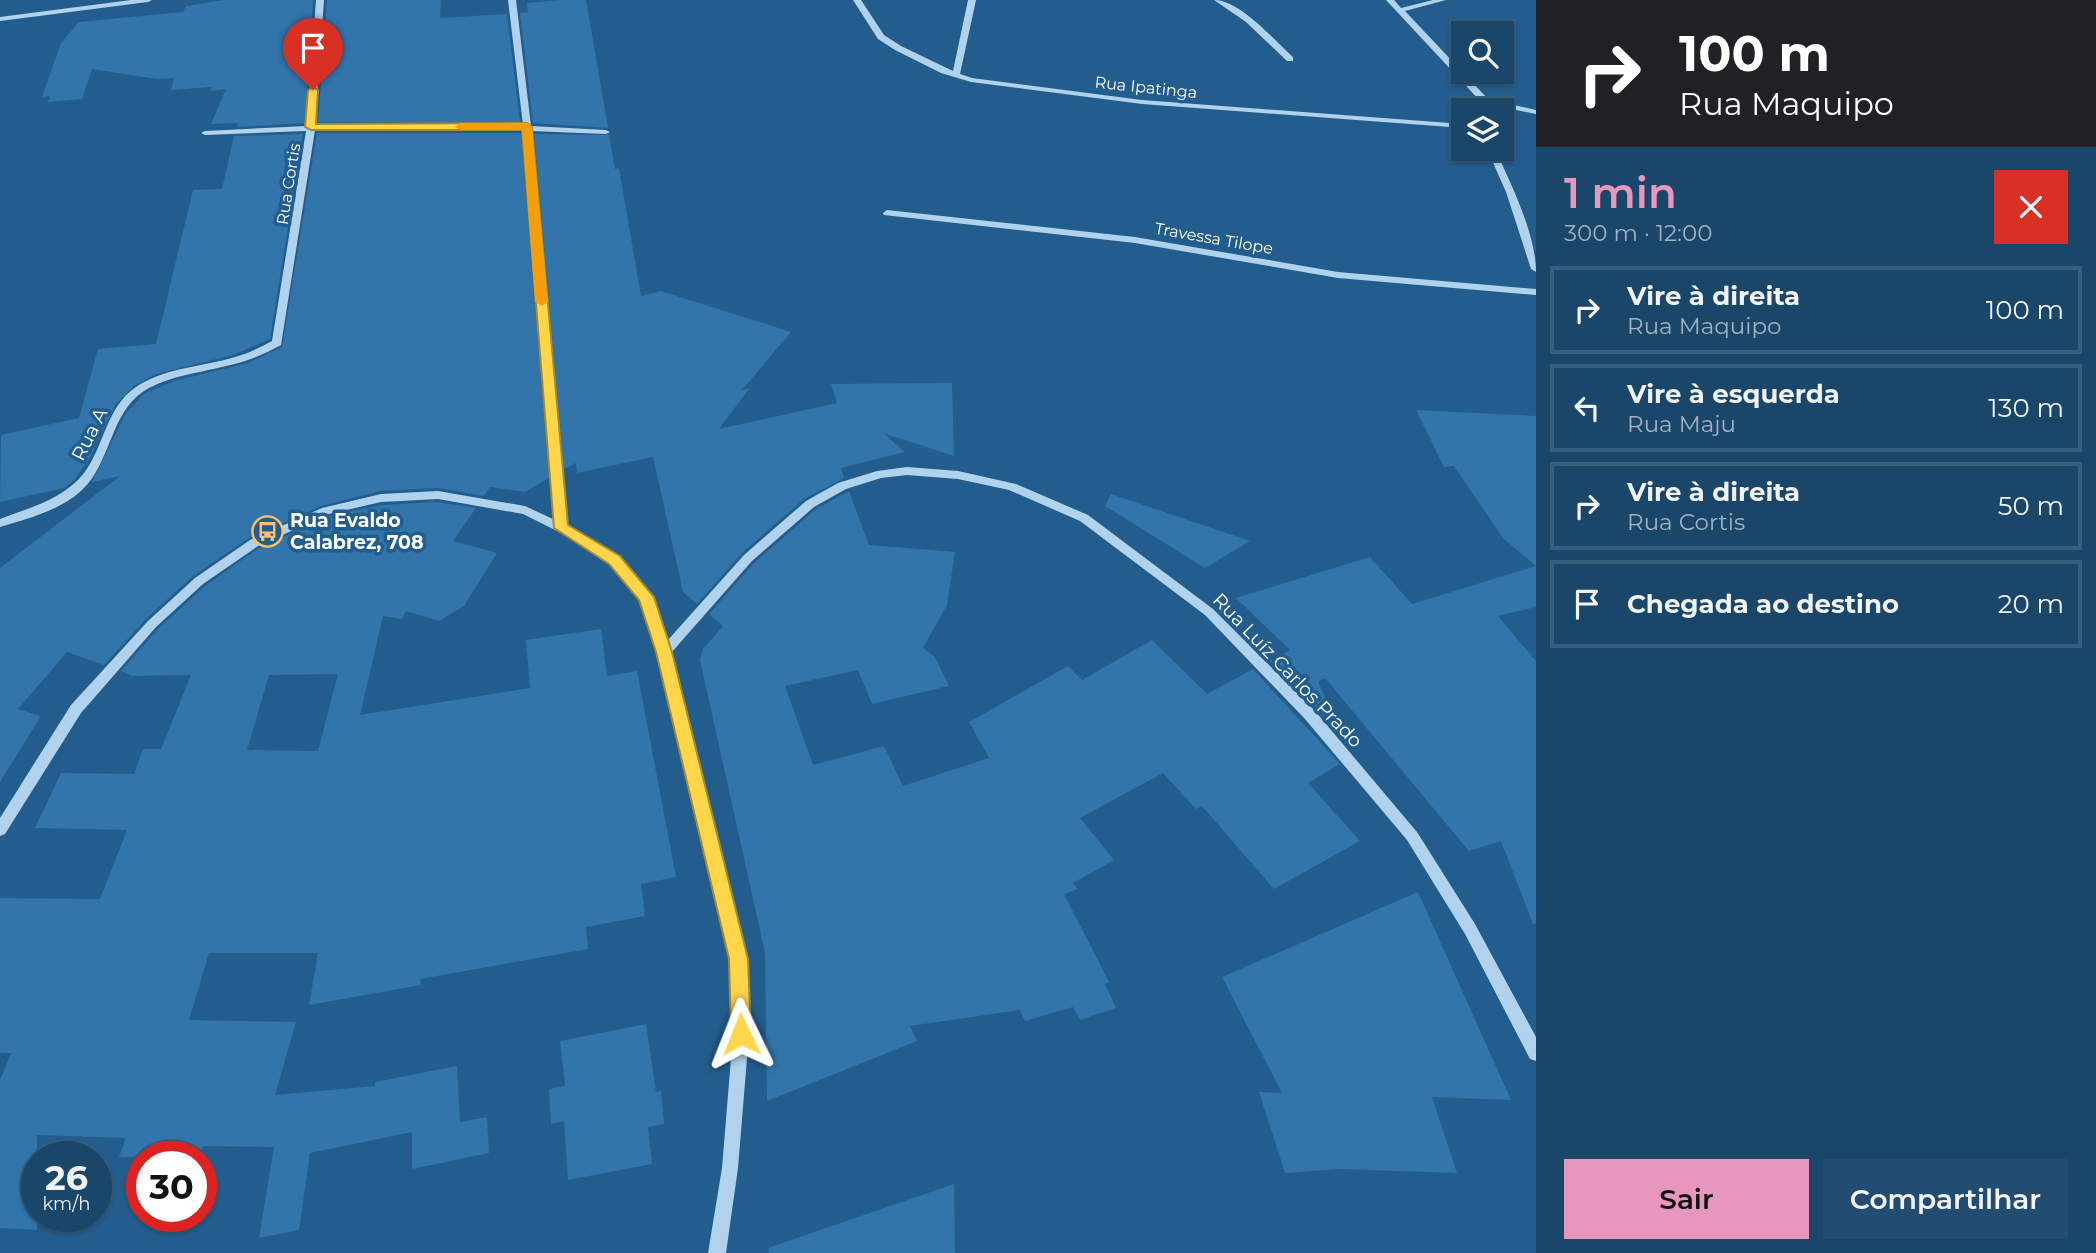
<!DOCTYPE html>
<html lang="pt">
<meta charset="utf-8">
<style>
:root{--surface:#1a466a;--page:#234d70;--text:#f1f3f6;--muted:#9fb1c1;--line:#385e7e;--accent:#e797bd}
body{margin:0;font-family:Montserrat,sans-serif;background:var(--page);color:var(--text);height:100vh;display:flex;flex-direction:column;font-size:26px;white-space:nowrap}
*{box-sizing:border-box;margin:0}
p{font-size:23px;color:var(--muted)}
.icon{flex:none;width:38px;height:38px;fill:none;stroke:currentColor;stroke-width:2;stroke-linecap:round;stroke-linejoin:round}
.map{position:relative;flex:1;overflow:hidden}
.sheet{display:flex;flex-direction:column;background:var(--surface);width:560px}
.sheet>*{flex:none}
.top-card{background:#202124;color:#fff;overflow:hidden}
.fabs{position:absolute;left:1451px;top:21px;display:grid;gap:14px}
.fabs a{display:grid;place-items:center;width:63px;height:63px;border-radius:0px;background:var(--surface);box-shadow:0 2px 5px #0004,0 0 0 2px var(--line);font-size:35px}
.speed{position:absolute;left:21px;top:1141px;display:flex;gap:14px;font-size:35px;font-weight:700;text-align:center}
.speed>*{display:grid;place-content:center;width:91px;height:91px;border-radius:50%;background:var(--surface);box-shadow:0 2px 5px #0004,0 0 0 2px var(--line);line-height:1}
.speed small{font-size:18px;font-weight:400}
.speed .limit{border:10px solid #d22;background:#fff;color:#111}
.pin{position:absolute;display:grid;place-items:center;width:60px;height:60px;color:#fff;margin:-72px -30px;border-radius:50% 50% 50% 0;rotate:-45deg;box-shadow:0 0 7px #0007}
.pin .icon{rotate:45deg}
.me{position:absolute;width:77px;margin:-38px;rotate:358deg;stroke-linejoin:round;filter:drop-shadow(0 0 5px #0008)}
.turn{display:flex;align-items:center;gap:24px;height:147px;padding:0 28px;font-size:32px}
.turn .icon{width:91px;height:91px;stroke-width:2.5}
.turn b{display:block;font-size:49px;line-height:60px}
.round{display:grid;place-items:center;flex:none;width:74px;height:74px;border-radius:0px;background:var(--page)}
.overview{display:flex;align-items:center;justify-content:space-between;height:119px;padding:0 28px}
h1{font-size:42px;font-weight:600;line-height:52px;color:var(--accent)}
.button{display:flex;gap:14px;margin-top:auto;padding:14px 28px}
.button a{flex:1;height:80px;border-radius:0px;background:var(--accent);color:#111;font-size:28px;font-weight:600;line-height:80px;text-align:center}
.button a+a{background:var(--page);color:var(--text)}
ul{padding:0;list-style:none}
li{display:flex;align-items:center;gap:21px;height:88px;margin:0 14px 10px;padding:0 14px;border:4px solid var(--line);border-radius:0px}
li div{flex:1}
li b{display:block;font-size:26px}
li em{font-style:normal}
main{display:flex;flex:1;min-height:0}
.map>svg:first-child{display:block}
.building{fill:#3275aa;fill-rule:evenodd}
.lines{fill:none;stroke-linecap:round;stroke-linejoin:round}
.minor{fill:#b0d2ec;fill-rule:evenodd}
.route{fill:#ffd54a;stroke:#a68a30;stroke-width:2}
.slow{fill:#f59e0b}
.labels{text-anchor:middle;stroke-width:7;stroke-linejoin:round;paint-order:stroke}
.far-street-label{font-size:16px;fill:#fff;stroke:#225d8d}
.street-label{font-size:19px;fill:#fff;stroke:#225d8d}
.poi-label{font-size:19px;font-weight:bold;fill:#fff;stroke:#225d8d;text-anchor:start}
</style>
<main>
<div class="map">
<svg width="1536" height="1253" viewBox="0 0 1536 1253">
<rect width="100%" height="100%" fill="#225d8d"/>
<g class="building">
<path d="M223,0H313L305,123L237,127L238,123L211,124L226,89L210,91L211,87L171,90L174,78L157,79L92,69L82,99L48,102L50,96L42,97L61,43L79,22L183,12L186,6Z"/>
<path d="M327,0H441L440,18L507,14L520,122H318Z"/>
<path d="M561,0H586L608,128L533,123L520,13L528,12L527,3Z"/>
<path d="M317,133H521L549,478L525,492L490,487L484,496L438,488L380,491L321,506L249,538L193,576L146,619L104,665L67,652L18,709L41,716L0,782V568L120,476L92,482L126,413L145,393L174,381L248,363L282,347Z"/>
<path d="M303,134L270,339L233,355L156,374L135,385L116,404L88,461L74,480L64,488L0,502L1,435L79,418L98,349L156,344L193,190L222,189L234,136Z"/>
<path d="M534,134L609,135L615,169L619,168L641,296L661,291L791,332L742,390L749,389L719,429L837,403L831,384L952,383L954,456L883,433L905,452L841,468L844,478L804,499L742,553L697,604L683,592L653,457L577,473L576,463L564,469Z"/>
<path d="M1416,410L1536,416V566L1503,538L1454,466L1444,467Z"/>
<path d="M849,491L869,545L955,552L947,605L923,648L935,657L949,686L872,704L858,670L785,686L813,765L884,746L903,786L989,758L969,722L1068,666L1082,680L1152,640L1207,694L1253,669L1340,764L1308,783L1360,841L1274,889L1202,806L1196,809L1163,773L1080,818L1114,860L1073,883L1078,889L1064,894L1109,982L1105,984L1116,1008L1080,1020L1073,1007L1025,1021L1020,1010L910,1026L917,1041L767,1101L765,953L700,660L703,649L723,626L709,614L754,563L816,509Z"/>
<path d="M1111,494L1250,541L1205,568L1105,506Z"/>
<path d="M438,502L476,508L453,541L497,553L464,606L439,621L406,611L402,619L383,616L360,715L530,688L526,640L601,629L607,676L637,671L676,877L641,884L645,916L586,927L588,949L420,979L421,985L309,1005L318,953H209L189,1020L296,1022L275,1095L375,1086V1082L457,1066L460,1122L487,1117L489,1153L412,1169V1132L310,1153L299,1230L259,1238L274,1147L203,1146L200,1157H119L126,1138L37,1135V1230L0,1228V1080L11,1053H0V898L100,899L127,830L35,828L61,773L134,774L143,749H161L191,675L132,676L121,671L158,629L205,586L259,548L330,516L381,505ZM338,674L318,751L247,750L269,675Z"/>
<path d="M1370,557L1412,604L1536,566V607L1498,616L1536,661V923L1533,924L1501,841L1469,851L1325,678L1318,682L1349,747L1317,709L1269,661L1290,650L1236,598Z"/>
<path d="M1418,892L1511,1100L1432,1097L1457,1173L1339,1169L1285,1173L1259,1092L1282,1093L1222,977Z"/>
<path d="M646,1024L656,1092L661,1091L664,1124L648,1127L652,1164L568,1180L564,1121L551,1124L549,1089L565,1086L560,1041Z"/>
<path d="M954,1184L955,1253H769L768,1248Z"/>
</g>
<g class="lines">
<g class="minor">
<path d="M131,0H152L148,2L0,21V17Z"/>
<path d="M316,0H324L315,125L405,124L523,125L508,0H516L531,126L606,130L610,132L606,134L531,131L567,526L619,557L650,594L667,641L744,555L806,501L838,483L877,471L907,467L958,471L1016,484L1088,515L1213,609L1315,711L1417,832L1475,924L1536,1037V1061L1530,1059L1465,934L1407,840L1305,719L1205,615L1080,521L1009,490L958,479L907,475L881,478L846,489L814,507L752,561L671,653L745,959L749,1034L738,1168L726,1253H708L722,1168L733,1034L731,959L658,652L641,599L611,563L557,531L523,514L438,499L381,502L329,514L258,546L203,584L156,627L81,713L5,834L0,836V818L71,705L148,621L195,578L250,540L322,508L381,494L438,491L525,506L555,520L523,130L405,129L315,130L281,345C263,355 245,362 226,366C199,373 168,376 144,391C110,413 111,463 82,490C61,510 27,519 0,527V519C29,508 64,499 84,473C104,447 106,407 136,387C162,369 197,367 228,359C244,355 258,349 272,341L306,131L205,135L201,133L205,131L307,126Z"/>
<path d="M853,0H861L884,35L901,46L953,71L968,0H976L960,74L972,78L1142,100L1463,124V128L1142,104L971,82L941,73L895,50L878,39Z"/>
<path d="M1214,0C1240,0 1274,40 1293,57V61H1287L1246,22Z"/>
<path d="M1386,0H1394L1401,8L1433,0H1446L1405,11L1488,99L1536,110V114L1482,103Z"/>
<path d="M1487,149H1495C1511,184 1536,234 1536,272L1531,269L1506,192Z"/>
<path d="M887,210L1135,237L1338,272L1536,289V295L1338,278L1135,243L884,215L883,213Z"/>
</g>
</g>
<path class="route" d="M313,87L318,90L316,124L527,123L532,127L568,525L620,556L654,597L672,652L748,959L751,1034L748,1041L741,1044L734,1041L731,1034L729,959L656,652L639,600L609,564L554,528L522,130H311L305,127L308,90Z"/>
<path class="slow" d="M527,123L532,127L548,302L542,306L535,302L522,130H460L455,127L460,123Z"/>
<defs>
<symbol id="bus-ring" viewBox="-11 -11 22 22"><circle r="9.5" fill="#225d8d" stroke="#f8c272" stroke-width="1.5"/><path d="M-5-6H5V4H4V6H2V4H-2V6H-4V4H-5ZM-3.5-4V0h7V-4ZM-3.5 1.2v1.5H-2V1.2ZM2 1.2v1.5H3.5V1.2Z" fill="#f8c272"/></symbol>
</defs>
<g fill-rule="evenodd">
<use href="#bus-ring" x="250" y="514" width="35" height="35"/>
</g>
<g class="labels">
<g class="far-street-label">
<text transform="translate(1146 87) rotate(6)" y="6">Rua Ipatinga</text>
<text transform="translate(288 184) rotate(-81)" y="6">Rua Cortis</text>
<text transform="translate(1214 238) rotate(10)" y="6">Travessa Tilope</text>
</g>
<g class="street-label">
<text transform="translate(89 434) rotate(-63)" y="7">Rua A</text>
<text transform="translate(1288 670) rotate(46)" y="7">Rua Luíz Carlos Prado</text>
</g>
<g class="poi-label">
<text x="290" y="527">Rua Evaldo<tspan x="290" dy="22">Calabrez, 708</tspan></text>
</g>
</g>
</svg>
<div class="fabs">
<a><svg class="icon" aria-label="search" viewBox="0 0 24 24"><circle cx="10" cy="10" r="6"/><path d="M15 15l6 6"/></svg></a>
<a><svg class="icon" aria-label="layers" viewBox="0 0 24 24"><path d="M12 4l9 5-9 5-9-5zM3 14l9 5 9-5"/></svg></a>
</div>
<div class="speed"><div>26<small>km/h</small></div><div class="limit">30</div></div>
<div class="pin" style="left:313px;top:90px;background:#d93025"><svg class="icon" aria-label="arrive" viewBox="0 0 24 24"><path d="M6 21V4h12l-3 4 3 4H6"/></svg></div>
<svg class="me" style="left:741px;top:1034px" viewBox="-20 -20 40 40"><path d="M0-17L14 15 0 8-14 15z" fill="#ffd54a" stroke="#fff" stroke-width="4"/></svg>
</div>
<section class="sheet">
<div class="top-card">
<div class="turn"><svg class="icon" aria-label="right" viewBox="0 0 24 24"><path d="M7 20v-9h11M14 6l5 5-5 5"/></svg><div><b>100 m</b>Rua Maquipo</div></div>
</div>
<div class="overview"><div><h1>1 min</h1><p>300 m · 12:00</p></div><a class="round" style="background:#d93025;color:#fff"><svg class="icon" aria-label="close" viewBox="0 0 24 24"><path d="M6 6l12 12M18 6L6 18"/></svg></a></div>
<ul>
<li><svg class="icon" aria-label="right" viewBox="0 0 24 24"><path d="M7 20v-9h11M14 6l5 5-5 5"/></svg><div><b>Vire à direita</b><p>Rua Maquipo</p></div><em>100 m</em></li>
<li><svg class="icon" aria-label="left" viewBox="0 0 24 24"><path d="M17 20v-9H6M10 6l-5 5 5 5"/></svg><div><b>Vire à esquerda</b><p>Rua Maju</p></div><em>130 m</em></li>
<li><svg class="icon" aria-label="right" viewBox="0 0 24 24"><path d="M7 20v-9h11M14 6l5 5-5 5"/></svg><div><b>Vire à direita</b><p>Rua Cortis</p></div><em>50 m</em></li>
<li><svg class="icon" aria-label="arrive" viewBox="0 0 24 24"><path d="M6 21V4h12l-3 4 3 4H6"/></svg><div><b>Chegada ao destino</b></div><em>20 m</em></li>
</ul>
<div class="button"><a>Sair</a><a>Compartilhar</a></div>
</section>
</main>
